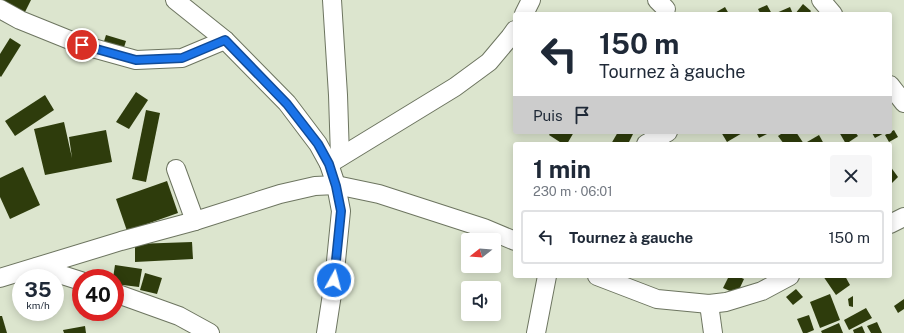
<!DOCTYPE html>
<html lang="fr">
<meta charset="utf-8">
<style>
:root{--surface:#fff;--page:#f6f6f7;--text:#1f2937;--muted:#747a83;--line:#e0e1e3}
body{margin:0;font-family:"Public Sans",sans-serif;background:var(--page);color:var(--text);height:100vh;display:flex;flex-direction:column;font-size:15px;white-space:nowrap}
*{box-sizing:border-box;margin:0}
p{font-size:13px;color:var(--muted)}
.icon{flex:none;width:22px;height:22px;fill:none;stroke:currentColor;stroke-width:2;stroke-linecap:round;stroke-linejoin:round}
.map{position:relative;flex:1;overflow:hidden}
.panel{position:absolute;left:513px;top:142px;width:379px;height:136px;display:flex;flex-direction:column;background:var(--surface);border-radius:4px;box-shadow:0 2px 10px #0003}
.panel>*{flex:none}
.guide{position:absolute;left:513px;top:12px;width:379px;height:122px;border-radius:4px;box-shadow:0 2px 10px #0003;background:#fff;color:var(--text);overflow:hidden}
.needle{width:26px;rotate:253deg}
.tools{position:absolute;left:461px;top:233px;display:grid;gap:8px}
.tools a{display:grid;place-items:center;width:40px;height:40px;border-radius:4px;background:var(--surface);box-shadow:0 2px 10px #0003;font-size:20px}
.speed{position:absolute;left:12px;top:269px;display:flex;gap:8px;font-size:20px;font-weight:700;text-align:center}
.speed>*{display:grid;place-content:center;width:52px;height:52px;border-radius:50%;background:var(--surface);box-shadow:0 2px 10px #0003;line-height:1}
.speed small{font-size:10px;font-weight:400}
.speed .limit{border:6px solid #d22;background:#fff;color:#111}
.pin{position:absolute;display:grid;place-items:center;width:34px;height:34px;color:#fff;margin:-17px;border:2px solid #fff;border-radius:50%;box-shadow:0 1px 4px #0007}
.me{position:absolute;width:44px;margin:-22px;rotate:7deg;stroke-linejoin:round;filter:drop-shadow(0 0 3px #0008)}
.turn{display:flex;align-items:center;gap:14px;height:84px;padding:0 20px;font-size:18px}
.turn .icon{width:52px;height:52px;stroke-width:2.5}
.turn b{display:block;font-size:28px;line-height:34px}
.then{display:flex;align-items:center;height:38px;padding:0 20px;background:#0003;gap:8px;font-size:15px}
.round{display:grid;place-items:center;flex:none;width:42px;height:42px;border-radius:4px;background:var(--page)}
.summary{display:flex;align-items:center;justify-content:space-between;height:68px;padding:0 20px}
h1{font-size:24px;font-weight:700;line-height:30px}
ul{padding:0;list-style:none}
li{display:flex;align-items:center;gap:12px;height:54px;margin:0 8px 6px;padding:0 12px;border:2px solid var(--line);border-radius:4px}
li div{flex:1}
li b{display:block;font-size:15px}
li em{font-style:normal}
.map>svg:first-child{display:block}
.building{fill:#2e3c0c}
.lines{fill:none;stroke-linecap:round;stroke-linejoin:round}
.minor-casing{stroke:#6d7560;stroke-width:20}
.minor{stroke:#fff;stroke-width:18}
.route-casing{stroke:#114b97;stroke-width:10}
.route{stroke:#1a73e8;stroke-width:7}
</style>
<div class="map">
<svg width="904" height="333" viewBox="0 0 904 333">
<rect width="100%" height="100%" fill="#dce5ce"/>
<g class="building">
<path d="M0,0H31L24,14L0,1Z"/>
<path d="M803,4L811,11L809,14H795Z"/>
<path d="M767,5L772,14H758L760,13L758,9Z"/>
<path d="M725,7L729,14H713Z"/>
<path d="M790,7L793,14H774Z"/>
<path d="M106,35L126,41L122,54L102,48Z"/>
<path d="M10,38L21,45L1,77L0,76V54Z"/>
<path d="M136,92L148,100L129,129L116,122Z"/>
<path d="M45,95L54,110L15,136L5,121Z"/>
<path d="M146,110L160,113L146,182L132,179Z"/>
<path d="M64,122L72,158L69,137L106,130L112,162L45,175L34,129Z"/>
<path d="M894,130L898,137L889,142L885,135Z"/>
<path d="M551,132H574L567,144H563L549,135Z"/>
<path d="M618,132H634L628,144H611Z"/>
<path d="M721,132H744L727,142Z"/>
<path d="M756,132H766L767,134L759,138Z"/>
<path d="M784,132H796L804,144H784L778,136Z"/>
<path d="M839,132H855L858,136L846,144Z"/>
<path d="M873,132H886L875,138L872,133Z"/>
<path d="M819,135L824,144H809L807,142Z"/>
<path d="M890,166L898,177L890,185Z"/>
<path d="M23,167L40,205L10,219L0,197V178Z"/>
<path d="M167,181L178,213L127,231L116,199Z"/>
<path d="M192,242L193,259L135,262V244Z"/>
<path d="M115,265L142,269L139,287L115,284V278H113Z"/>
<path d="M145,273L162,278L157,294L140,290Z"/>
<path d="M729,276H737L744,279L737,294L723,288Z"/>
<path d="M823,276H845L850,285L836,295Z"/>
<path d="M796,289L803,297L793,305L786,297Z"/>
<path d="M830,294L840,320L820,328L810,302Z"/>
<path d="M853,296V307L849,306L848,299Z"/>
<path d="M904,299V309L898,313L894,306Z"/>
<path d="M866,308L872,318L849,330L844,320Z"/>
<path d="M809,315L814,330L807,333H803L797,319Z"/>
<path d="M0,316H2L7,333H0Z"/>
<path d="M877,322L882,333H871L867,326Z"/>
<path d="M839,323L843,333H822L821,331Z"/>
<path d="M85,326L86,333H64L63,330Z"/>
<path d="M862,326L865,333H854L853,330Z"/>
</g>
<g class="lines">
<defs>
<g id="minor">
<path d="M175,0L225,40L287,103L318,144L329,164L336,185L341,211L334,281L326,333"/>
<path d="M332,0L338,95L340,157"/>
<path d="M657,0L666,9"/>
<path d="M821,0L833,14"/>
<path d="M0,9L20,20L82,45L136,60L182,58L225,40"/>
<path d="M524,14L531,0"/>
<path d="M890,85L904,103"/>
<path d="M646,144L668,132"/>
<path d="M329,164L455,87L489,62L510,37L515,30"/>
<path d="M176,169L195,221"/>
<path d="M890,224L904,217"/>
<path d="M37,267L81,281"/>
<path d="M597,276L657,299L709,304L726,302L762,291L790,276"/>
<path d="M0,278L121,241L195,221L280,194L315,186L336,185L379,194L484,228L515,241"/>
<path d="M115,293L179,316L210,333"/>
<path d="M709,304L713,333"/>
<path d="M536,333L547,276"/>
</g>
</defs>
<use href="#minor" class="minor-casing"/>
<use href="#minor" class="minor"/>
</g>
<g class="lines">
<defs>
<path id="route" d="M82,45L136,60L182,58L225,40L287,104L318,144L329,164L336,186L341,211L334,280"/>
</defs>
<use href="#route" class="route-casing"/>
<use href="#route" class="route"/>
</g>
</svg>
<div class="tools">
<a><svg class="needle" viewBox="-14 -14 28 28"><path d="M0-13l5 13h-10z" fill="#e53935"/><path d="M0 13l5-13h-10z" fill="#747a83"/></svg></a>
<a><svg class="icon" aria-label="sound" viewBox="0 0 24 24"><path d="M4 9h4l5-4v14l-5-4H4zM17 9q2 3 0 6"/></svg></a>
</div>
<div class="speed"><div>35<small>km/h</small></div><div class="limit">40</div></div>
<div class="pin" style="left:82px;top:45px;background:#d93025"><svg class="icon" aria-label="arrive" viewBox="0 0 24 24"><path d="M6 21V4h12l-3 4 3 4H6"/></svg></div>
<svg class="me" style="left:334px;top:280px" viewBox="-20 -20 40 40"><circle r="17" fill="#1a73e8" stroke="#fff" stroke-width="3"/><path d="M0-11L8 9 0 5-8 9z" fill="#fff"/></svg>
<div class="guide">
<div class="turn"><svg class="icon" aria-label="left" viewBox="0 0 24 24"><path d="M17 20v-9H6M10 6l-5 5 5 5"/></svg><div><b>150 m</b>Tournez à gauche</div></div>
<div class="then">Puis<svg class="icon" aria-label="arrive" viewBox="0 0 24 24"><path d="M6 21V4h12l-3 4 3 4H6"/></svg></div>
</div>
<section class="panel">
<div class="summary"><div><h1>1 min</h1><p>230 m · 06:01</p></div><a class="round"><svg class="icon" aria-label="close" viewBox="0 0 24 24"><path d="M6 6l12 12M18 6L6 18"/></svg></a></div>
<ul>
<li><svg class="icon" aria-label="left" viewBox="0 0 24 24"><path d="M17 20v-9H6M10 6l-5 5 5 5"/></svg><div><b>Tournez à gauche</b></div><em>150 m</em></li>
</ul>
</section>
</div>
